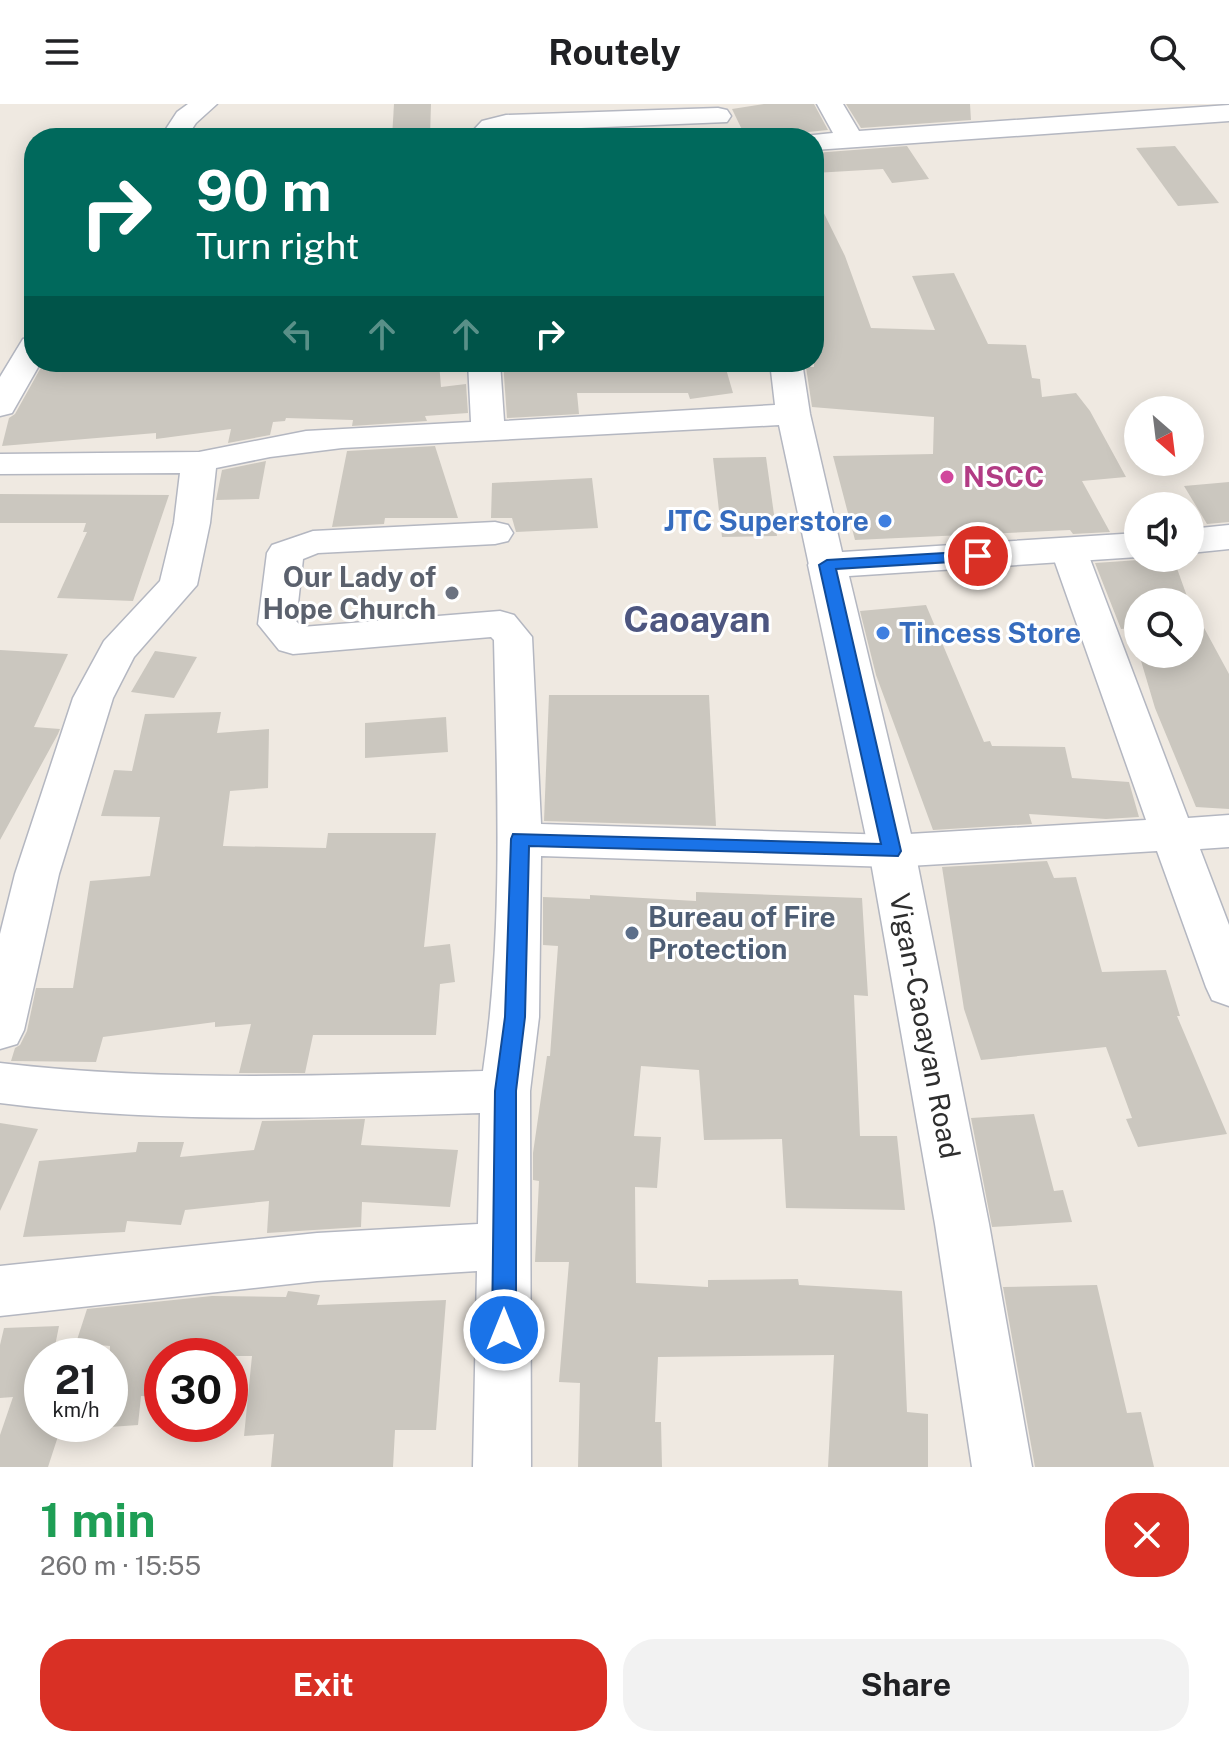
<!DOCTYPE html>
<meta charset="utf-8">
<style>
:root{--surface:#fff;--page:#f2f2f2;--text:#202124;--muted:#757577;--accent:#d93025}
body{margin:0;font-family:"Public Sans",sans-serif;background:var(--page);color:var(--text);height:100vh;display:flex;flex-direction:column;font-size:30px;white-space:nowrap}
*{box-sizing:border-box;margin:0}
p{font-size:26px;color:var(--muted)}
.icon{flex:none;width:44px;height:44px;fill:none;stroke:currentColor;stroke-width:2;stroke-linecap:round;stroke-linejoin:round}
.map{position:relative;height:1363px;overflow:hidden}
.side{display:flex;flex-direction:column;background:var(--surface);flex:1}
.side>*{flex:none}
.top-card{position:absolute;left:24px;top:24px;width:800px;height:244px;border-radius:32px;box-shadow:0 4px 20px #0003;background:#00695c;color:#fff;overflow:hidden}
.needle{width:52px;rotate:152deg}
.fabs{position:absolute;left:1124px;top:292px;display:grid;gap:16px}
.fabs a{display:grid;place-items:center;width:80px;height:80px;border-radius:50%;background:var(--surface);box-shadow:0 4px 20px #0003;font-size:40px}
.speed{position:absolute;left:24px;top:1234px;display:flex;gap:16px;font-size:40px;font-weight:700;text-align:center}
.speed>*{display:grid;place-content:center;width:104px;height:104px;border-radius:50%;background:var(--surface);box-shadow:0 4px 20px #0003;line-height:1}
.speed small{font-size:20px;font-weight:400}
.speed .limit{border:12px solid #d22;background:#fff;color:#111}
.pin{position:absolute;display:grid;place-items:center;width:68px;height:68px;color:#fff;margin:-34px;border:4px solid #fff;border-radius:50%;box-shadow:0 2px 8px #0007}
.me{position:absolute;width:88px;margin:-44px;rotate:0deg;stroke-linejoin:round;filter:drop-shadow(0 0 6px #0008)}
.turn{display:flex;align-items:center;gap:28px;height:168px;padding:0 40px;font-size:36px}
.turn .icon{width:104px;height:104px;stroke-width:2.5}
.turn b{display:block;font-size:56px;line-height:68px}
.lanes{display:flex;align-items:center;height:76px;padding:0 40px;background:#0003;justify-content:center;gap:40px;direction:ltr}
.lanes .off{opacity:.35}
.round{display:grid;place-items:center;flex:none;width:84px;height:84px;border-radius:32px;background:var(--page)}
.head{display:flex;align-items:center;justify-content:space-between;height:136px;padding:0 40px}
h1{font-size:48px;font-weight:700;line-height:60px;color:#1e9e55}
.cta{display:flex;gap:16px;margin-top:auto;padding:16px 40px}
.cta a{flex:1;height:92px;border-radius:32px;background:var(--accent);color:#fff;font-size:32px;font-weight:700;line-height:92px;text-align:center}
.cta a+a{background:var(--page);color:var(--text)}
header{display:flex;justify-content:space-between;align-items:center;height:104px;padding:0 40px;background:var(--surface);font-size:36px;font-weight:700}
.map>svg:first-child{display:block}
.building{fill:#cbc7bf}
.lines{fill:none;stroke-linecap:round;stroke-linejoin:round}
.minor-casing{stroke:#b4b7c1;stroke-width:3}
.secondary-casing{stroke:#b4b7c1;stroke-width:3}
.minor{fill:#fff;fill-rule:evenodd}
.secondary{fill:#fff;fill-rule:evenodd}
.route{fill:#1a73e8;stroke:#114b97;stroke-width:2}
.hotel-dot{fill:#d1479c;stroke:#fff;stroke-width:3}
.shop-dot{fill:#3f7fe0;stroke:#fff;stroke-width:3}
.worship-dot{fill:#6b7280;stroke:#fff;stroke-width:3}
.service-dot{fill:#5c6f8a;stroke:#fff;stroke-width:3}
.labels{text-anchor:middle;stroke-width:6;stroke-linejoin:round;paint-order:stroke}
.hotel-label{font-size:28px;font-weight:bold;fill:#b23c85;stroke:#fff;text-anchor:start}
.shop-label{font-size:28px;font-weight:bold;fill:#366cbe;stroke:#fff;text-anchor:end}
.worship-label{font-size:28px;font-weight:bold;fill:#5b616d;stroke:#fff;text-anchor:end}
.service-label{font-size:28px;font-weight:bold;fill:#4e5e75;stroke:#fff;text-anchor:start}
.street-label{font-size:28px;fill:#2e2e2e;stroke:#fff}
.district-label{font-size:36px;font-weight:bold;fill:#4d5680;stroke:#fff}
</style>
<header><svg class="icon" aria-label="menu" viewBox="0 0 24 24"><path d="M4 6h16M4 12h16M4 18h16"/></svg>Routely<svg class="icon" aria-label="search" viewBox="0 0 24 24"><circle cx="10" cy="10" r="6"/><path d="M15 15l6 6"/></svg></header>
<div class="map">
<svg width="1229" height="1363" viewBox="0 0 1229 1363">
<rect width="100%" height="100%" fill="#efe9e1"/>
<g class="building">
<path d="M394,0H431L430,34H392Z"/>
<path d="M764,0H814L828,26L746,34L732,5Z"/>
<path d="M846,0H970L971,16L861,24Z"/>
<path d="M907,42L929,75L892,79L883,65L814,69V49Z"/>
<path d="M1175,42L1219,99L1178,102L1136,44Z"/>
<path d="M814,89L845,152L871,224L935,226L912,172L954,169L988,240L1026,241L1032,274L1040,275L1042,293L1076,289L1090,307L1126,373L1082,377L1110,428L1073,430L1070,426L855,436L833,352L933,350L934,313L812,303L806,263H814Z"/>
<path d="M44,258H439L441,283L466,280L468,309L425,312L427,317L352,322L353,316L286,314L285,317L273,318L270,331L228,339L231,325L156,335V329L2,342L9,314L15,310Z"/>
<path d="M503,258H724L733,289L690,295L688,289H577L579,310L507,314Z"/>
<path d="M435,342L458,414H385L384,420L332,423L347,347Z"/>
<path d="M766,353L777,432L722,433L713,354Z"/>
<path d="M266,357L259,395L216,396L222,366Z"/>
<path d="M592,374L598,424L516,428L512,414H491L492,379Z"/>
<path d="M1229,378V418L1207,420L1184,382Z"/>
<path d="M0,390L169,391L133,497L57,494L87,428H83L86,419H0Z"/>
<path d="M1139,456H1174L1189,498H1138V547L1131,524L1121,525L1095,459Z"/>
<path d="M1190,500L1198,522H1203L1229,570V705L1196,703L1155,604L1139,550H1190Z"/>
<path d="M926,501L984,638L990,637L992,642L1065,643L1072,674L1129,678L1139,713L1106,715L1029,710L1032,720L933,726L876,571L860,507Z"/>
<path d="M0,546L68,550L34,623L60,625L58,630L0,736Z"/>
<path d="M155,547L197,553L174,594L131,588Z"/>
<path d="M549,591H709L716,722L544,717Z"/>
<path d="M221,608L217,629L269,625L268,684L230,687L223,742L326,744L328,729H436L424,843L450,840L455,878L440,880L436,931H313L305,969H239L251,920L215,923V918L103,933L96,958L11,957L15,944L20,941L27,927L36,884H73L90,777L150,772L160,713L101,712L114,666L132,667L145,610Z"/>
<path d="M446,613L448,648L365,654V619Z"/>
<path d="M1047,757L1054,774L1076,773L1102,868L1166,866L1180,912H1177L1227,1030L1138,1043L1126,1015L1132,1014L1106,943L981,956L964,905L942,763Z"/>
<path d="M696,788L862,794L868,892L854,891L860,1032H897L905,1106L786,1104L782,1035L704,1036L699,966L641,962L634,1032L661,1033L657,1084L635,1083L636,1179L708,1183V1176L798,1175L799,1181L902,1187L907,1308L928,1310V1363H828L834,1251L658,1253L655,1318H661L662,1363H578L580,1279L559,1278L569,1158H535L539,1077L533,1076V1049L547,952H550L558,842L543,841V793L590,795V791L696,797Z"/>
<path d="M1034,1010L1054,1087L1063,1086L1072,1118L992,1123L971,1014Z"/>
<path d="M365,1015L361,1041L458,1046L450,1103L362,1098L361,1123L267,1129L269,1097L185,1106L181,1121L127,1117L125,1128L23,1133L39,1057L136,1048L138,1038H184L180,1053L254,1046L262,1017Z"/>
<path d="M0,1019L38,1025L0,1107Z"/>
<path d="M1097,1181L1127,1309L1141,1308L1154,1363H1035L1003,1183Z"/>
<path d="M288,1187L320,1191L317,1201L446,1196L436,1326H395L393,1363H271L274,1330L244,1332L252,1252H162V1293L141,1292L138,1321L110,1323V1242L76,1239L87,1205L212,1192L286,1193Z"/>
<path d="M59,1222L53,1252H42V1320H62L48,1363H0V1331L13,1293L0,1294V1241L4,1224Z"/>
</g>
<g class="lines">
<defs>
<g id="minor">
<path d="M188,0H217L196,19L186,34H160L177,8Z"/>
<path d="M817,0H843L859,27L1229,1V17L814,46V34L804,32L833,29Z"/>
<path d="M718,4L727,6L731,12L727,18L507,27L495,34H466L482,17L506,11Z"/>
<path d="M34,232V258H41L12,309L0,312V273L23,235Z"/>
<path d="M468,258H500L504,317L775,301L770,258H802L810,310L845,461L840,469L827,473L814,469L809,461L779,321L342,344L270,353L216,364L210,419L197,481L134,553L113,594L59,770L24,926L17,940L0,945V830L15,770L73,594L104,537L160,477L174,419L180,369L0,370V350L199,348L306,327L471,318Z"/>
<path d="M495,418L508,421L513,429L508,437L495,440L318,449L303,455L296,517L302,523L500,507L514,511L532,533L541,720L892,731L1146,716L1051,447L1056,439L1069,436L1082,439L1087,447L1188,714L1229,711V743L1200,745L1229,821V902L1212,896L1206,883L1157,747L892,763L541,752L539,913L530,987L531,1363H473L477,1167L317,1177L0,1212V1162L317,1129L478,1120L480,1009C319,1014 160,1020 0,999V959C161,978 321,972 483,967C504,825 497,680 494,536L491,533L293,550L279,546L258,520L267,449L272,441L313,427Z"/>
</g>
<g id="secondary">
<path d="M1229,421V445L1190,449V425Z"/>
<path d="M1138,429V453L849,472L915,747L989,1120L1032,1363H972L935,1120L869,747L808,461L813,452L827,449Z"/>
</g>
</defs>
<use href="#minor" class="minor-casing"/>
<use href="#secondary" class="secondary-casing"/>
<use href="#minor" class="minor"/>
<use href="#secondary" class="secondary"/>
</g>
<path class="route" d="M978,447L984,448V456L836,465L901,747L898,752L529,742L525,913L516,987V1226L512,1234L504,1237L496,1234L492,1226L495,987L505,913L511,735L513,730L881,740L819,461L827,456Z"/>
<circle class="hotel-dot" cx="947" cy="373" r="8"/>
<g class="shop-dot">
<circle cx="885" cy="417" r="8"/>
<circle cx="883" cy="529" r="8"/>
</g>
<circle class="worship-dot" cx="452" cy="489" r="8"/>
<circle class="service-dot" cx="632" cy="829" r="8"/>
<g class="labels">
<g class="hotel-label">
<text x="963" y="383">NSCC</text>
</g>
<g class="shop-label">
<text x="869" y="427">JTC Superstore</text>
<text x="899" y="539" text-anchor="start">Tincess Store</text>
</g>
<g class="worship-label">
<text x="436" y="483">Our Lady of<tspan x="436" dy="32">Hope Church</tspan></text>
</g>
<g class="service-label">
<text x="648" y="823">Bureau of Fire<tspan x="648" dy="32">Protection</tspan></text>
</g>
<g class="street-label">
<text transform="translate(925 922) rotate(79)" y="10">Vigan-Caoayan Road</text>
</g>
<g class="district-label">
<text x="697" y="528">Caoayan</text>
</g>
</g>
</svg>
<div class="fabs">
<a><svg class="needle" viewBox="-14 -14 28 28"><path d="M0-13l5 13h-10z" fill="#e53935"/><path d="M0 13l5-13h-10z" fill="#757577"/></svg></a>
<a><svg class="icon" aria-label="sound" viewBox="0 0 24 24"><path d="M4 9h4l5-4v14l-5-4H4zM17 9q2 3 0 6"/></svg></a>
<a><svg class="icon" aria-label="search" viewBox="0 0 24 24"><circle cx="10" cy="10" r="6"/><path d="M15 15l6 6"/></svg></a>
</div>
<div class="speed"><div>21<small>km/h</small></div><div class="limit">30</div></div>
<div class="pin" style="left:978px;top:452px;background:#d93025"><svg class="icon" aria-label="arrive" viewBox="0 0 24 24"><path d="M6 21V4h12l-3 4 3 4H6"/></svg></div>
<svg class="me" style="left:504px;top:1226px" viewBox="-20 -20 40 40"><circle r="17" fill="#1a73e8" stroke="#fff" stroke-width="3"/><path d="M0-11L8 9 0 5-8 9z" fill="#fff"/></svg>
<div class="top-card">
<div class="turn"><svg class="icon" aria-label="right" viewBox="0 0 24 24"><path d="M7 20v-9h11M14 6l5 5-5 5"/></svg><div><b>90 m</b>Turn right</div></div>
<div class="lanes"><svg class="icon off" aria-label="left" viewBox="0 0 24 24"><path d="M17 20v-9H6M10 6l-5 5 5 5"/></svg><svg class="icon off" aria-label="ahead" viewBox="0 0 24 24"><path d="M12 20V5M6 11l6-6 6 6"/></svg><svg class="icon off" aria-label="ahead" viewBox="0 0 24 24"><path d="M12 20V5M6 11l6-6 6 6"/></svg><svg class="icon" aria-label="right" viewBox="0 0 24 24"><path d="M7 20v-9h11M14 6l5 5-5 5"/></svg></div>
</div>
</div>
<section class="side">
<div class="head"><div><h1>1 min</h1><p>260 m · 15:55</p></div><a class="round" style="background:#d93025;color:#fff"><svg class="icon" aria-label="close" viewBox="0 0 24 24"><path d="M6 6l12 12M18 6L6 18"/></svg></a></div>
<div class="cta"><a>Exit</a><a>Share</a></div>
</section>
